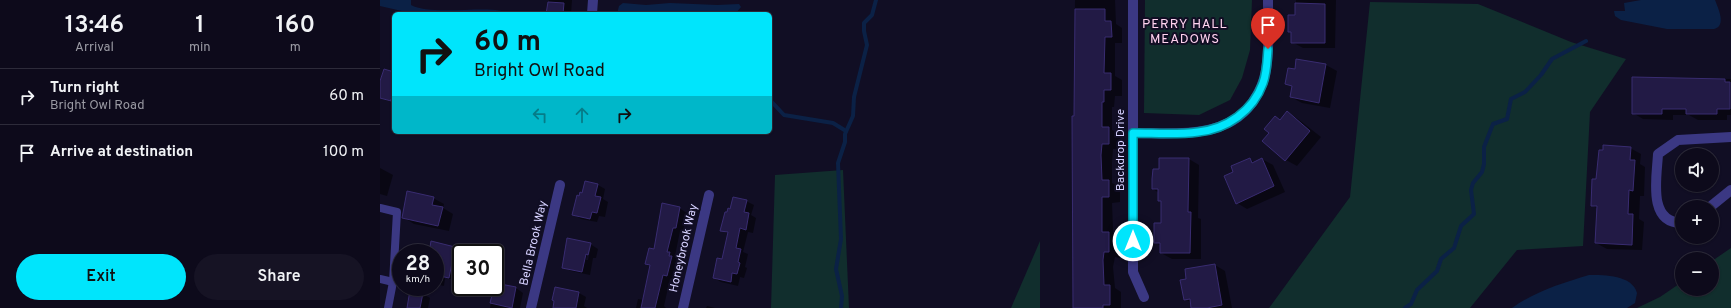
<!DOCTYPE html>
<meta charset="utf-8">
<style>
:root{--surface:#0d0a1b;--page:#161324;--text:#f1f3f6;--muted:#9a9aa3;--line:#2d2b3a;--accent:#00e5fc}
body{margin:0;font-family:Overpass,sans-serif;background:var(--page);color:var(--text);height:100vh;display:flex;flex-direction:column;font-size:15px;white-space:nowrap}
*{box-sizing:border-box;margin:0}
p{font-size:13px;color:var(--muted)}
.icon{flex:none;width:22px;height:22px;fill:none;stroke:currentColor;stroke-width:2;stroke-linecap:round;stroke-linejoin:round}
.map{position:relative;flex:1;overflow:hidden}
.side{display:flex;flex-direction:column;background:var(--surface);width:380px}
.side>*{flex:none}
.hud{position:absolute;left:12px;top:12px;width:380px;height:122px;border-radius:6px;box-shadow:0 1px 3px #0004,0 0 0 1px var(--line);background:#00e5fc;color:#111;overflow:hidden}
.controls{position:absolute;left:1295px;top:148px;display:grid;gap:8px}
.controls a{display:grid;place-items:center;width:44px;height:44px;border-radius:50%;background:var(--surface);box-shadow:0 1px 3px #0004,0 0 0 1px var(--line);font-size:20px}
.speed{position:absolute;left:12px;top:244px;display:flex;gap:8px;font-size:20px;font-weight:700;text-align:center}
.speed>*{display:grid;place-content:center;width:52px;height:52px;border-radius:50%;background:var(--surface);box-shadow:0 1px 3px #0004,0 0 0 1px var(--line);line-height:1}
.speed small{font-size:10px;font-weight:400}
.speed .limit{border:2px solid #111;border-radius:6px;background:#fff;color:#111}
.pin{position:absolute;display:grid;place-items:center;width:34px;height:34px;color:#fff;margin:-41px -17px;border-radius:50% 50% 50% 0;rotate:-45deg;box-shadow:0 0 4px #0007}
.pin .icon{rotate:45deg}
.me{position:absolute;width:44px;margin:-22px;rotate:0deg;stroke-linejoin:round;filter:drop-shadow(0 0 3px #0008)}
.turn{display:flex;align-items:center;gap:14px;height:84px;padding:0 16px;font-size:18px}
.turn .icon{width:52px;height:52px;stroke-width:2.5}
.turn b{display:block;font-size:28px;line-height:34px}
.lanes{display:flex;align-items:center;height:38px;padding:0 16px;background:#0003;justify-content:center;gap:20px;direction:ltr}
.lanes .off{opacity:.35}
.eta{display:flex;justify-content:space-evenly;align-items:center;height:68px;text-align:center}
.eta b{font-size:24px;font-weight:600;line-height:28px}
.action{display:flex;gap:8px;margin-top:auto;padding:8px 16px}
.action a{flex:1;height:46px;border-radius:24px;background:var(--accent);color:#111;font-size:16px;font-weight:600;line-height:46px;text-align:center}
.action a+a{background:var(--page);color:var(--text)}
ul{padding:0;list-style:none}
li{display:flex;align-items:center;gap:12px;height:56px;padding:0 16px;border-top:1px solid var(--line)}
li div{flex:1}
li b{display:block;font-size:15px}
li em{font-style:normal}
main{display:flex;flex:1;min-height:0}
.map>svg:first-child{display:block}
.green{fill:#112e2d}
.water{fill:#0b2146}
.shadow{fill:#0007;fill-rule:evenodd}
.lines{fill:none;stroke-linecap:round;stroke-linejoin:round}
.stream{stroke:#0b2146;stroke-width:4}
.building{fill:#221a45;stroke:#392c71}
.lane{stroke:#3b3883;stroke-width:8}
.street{stroke:#3b3883;stroke-width:10}
.route-casing{stroke:#0095a4;stroke-width:10}
.route{stroke:#00e5fc;stroke-width:7}
.labels{text-anchor:middle;stroke-width:4;stroke-linejoin:round;paint-order:stroke}
.street-label{font-size:12px;fill:#d6d1ff;stroke:#110e24}
.neighbourhood-label{font-size:13px;letter-spacing:1px;fill:#ffd3ef;stroke:#110e24}
</style>
<main>
<section class="side">
<div class="eta">
<div><b>13:46</b><p>Arrival</p></div>
<div><b>1</b><p>min</p></div>
<div><b>160</b><p>m</p></div>
</div>
<ul>
<li><svg class="icon" aria-label="right" viewBox="0 0 24 24"><path d="M7 20v-9h11M14 6l5 5-5 5"/></svg><div><b>Turn right</b><p>Bright Owl Road</p></div><em>60 m</em></li>
<li><svg class="icon" aria-label="arrive" viewBox="0 0 24 24"><path d="M6 21V4h12l-3 4 3 4H6"/></svg><div><b>Arrive at destination</b></div><em>100 m</em></li>
</ul>
<div class="action"><a>Exit</a><a>Share</a></div>
</section>
<div class="map">
<svg width="1351" height="308" viewBox="0 0 1351 308">
<rect width="100%" height="100%" fill="#110e24"/>
<g class="green">
<path d="M765,0H872L870,50L862,78L850,100L819,115L764,113Z"/>
<path d="M990,2L1098,4L1191,42L1246,59L1210,112L1203,246L1137,250L1090,308H889L970,197Z"/>
<path d="M463,170L469,308H391L395,175Z"/>
<path d="M660,241V308H631Z"/>
<path d="M1351,248V308H1257L1280,297L1302,282V289H1332V261Z"/>
</g>
<g class="water">
<path d="M0,0H31V5C52,17 118,3 128,14H35L0,6Z"/>
<path d="M1261,0H1335C1338,8 1347,26 1334,29H1287L1241,20L1235,16L1234,11H1245L1244,3Z"/>
<path d="M243,3L266,5L290,3L337,5L359,4L361,7L355,14H237L239,6Z"/>
<path d="M1209,275C1225,275 1252,275 1257,293L1255,303L1247,308H1132C1154,292 1182,283 1209,275Z"/>
</g>
<g class="shadow">
<path d="M169,0H192L191,14H167Z"/>
<path d="M695,0H735L736,24L742,28V43H735V76L742,80V96H735L734,107H732V130L740,134V149H733L732,162V183L740,187V202L732,203L733,229V235L740,239V258L735,257L733,267L735,288L741,292V308H694Z"/>
<path d="M916,0H956L955,48H923L912,42V33L909,31L916,16Z"/>
<path d="M917,60L946,65L957,71L950,108L922,103L911,97L913,87L907,84L915,70Z"/>
<path d="M14,73V103L0,98V85Z"/>
<path d="M1253,78L1351,79V115H1347V120H1318L1309,115H1293V120L1263,119L1253,113Z"/>
<path d="M908,113L918,119L941,137L917,166L906,160L895,117L901,120Z"/>
<path d="M1250,148L1261,154L1260,164L1265,167L1264,196H1260L1259,219L1264,222L1262,250L1227,249L1216,243L1218,209L1212,205L1217,180Z"/>
<path d="M809,159L819,165L818,218L821,219V259H792L781,253V246L775,242L782,224V201L779,193L773,189L780,170Z"/>
<path d="M882,159L893,165L905,192L867,209L857,203L870,160L874,162Z"/>
<path d="M0,168L13,175L7,196L0,194Z"/>
<path d="M218,185L225,189L223,199L228,202L225,217L219,216L217,222L201,219L193,214L200,197Z"/>
<path d="M53,198L64,204L63,208L73,214L69,231L34,224L23,217Z"/>
<path d="M366,201L374,205L371,215L376,218L373,233L368,232L363,252L368,254L365,267L367,268L364,278L360,277L358,286L341,282L334,278L343,260L348,234L342,230L351,210Z"/>
<path d="M299,208L307,213L303,232L300,231L295,256L299,262L294,280L290,279L284,306L286,308H256L258,299L264,300L271,267L266,264Z"/>
<path d="M187,239L210,244L218,249L216,258H213L210,275L191,271L183,267ZM209,245H211L208,260H206Z"/>
<path d="M79,250L72,279L65,278L64,286L55,284V253H50Z"/>
<path d="M835,265L845,271L852,308H812V303L805,299L807,280Z"/>
<path d="M115,284L136,288L143,293L140,308H110Z"/>
<path d="M176,288L199,293L206,297L204,306L207,308H173Z"/>
<path d="M43,294L50,298L48,308H28Z"/>
<path d="M327,306L335,308H326Z"/>
</g>
<g class="lines">
<g class="stream">
<path d="M390,100L404,115L453,123L466,131"/>
<path d="M461,308L462,296L456,269L461,239L458,163L465,142V134L473,116L474,97L487,45L484,31V23L492,15L496,0"/>
<path d="M1025,308L1031,304L1037,290L1057,271L1061,259L1074,248L1081,226L1094,214L1091,190L1093,183L1102,172L1104,164V147L1113,124L1127,119L1131,99L1145,92L1161,75L1172,59L1206,41"/>
</g>
</g>
<g class="building">
<path d="M168,2L184,3L183,14H166Z"/>
<path d="M915,3L945,4V43H911V32H908V15H915Z"/>
<path d="M695,9H725V21H731L732,37H725L724,73H731V90H724V102H722V127H729V144H722L721,155L722,180H729V197H722V232H729V252H724L723,260L724,285H730V305H723V308H693L692,116H694Z"/>
<path d="M916,59L946,64L939,103L910,97L912,86L905,84L908,68L915,69Z"/>
<path d="M4,69L14,72V99H11V101L0,98V81Z"/>
<path d="M1252,77L1345,79V82H1350V109H1337V114H1306V109H1282V114H1252Z"/>
<path d="M907,111L930,131L905,161L882,141L889,133L884,129L895,116L900,120Z"/>
<path d="M1223,145L1251,147L1250,160H1255L1253,191L1249,190L1248,214H1253L1252,245L1215,243L1217,206H1211L1212,179H1216L1219,150H1223Z"/>
<path d="M779,158H809L808,212H811L810,253H780V243H774V223H781V201H778V189H772V179L773,169H779Z"/>
<path d="M870,158L872,163L882,158L894,186L856,204L844,176L853,172L851,166Z"/>
<path d="M205,181L218,184L215,196L221,197L217,213L212,212L210,219L192,215L197,195L199,196L200,192L202,193Z"/>
<path d="M27,191L54,197L52,205L63,207L58,226L22,218Z"/>
<path d="M353,197L367,200L364,212L369,213L366,230L360,228L356,248L361,249L358,262L360,263L357,274L352,273L351,282L333,278L337,258L342,259L348,232L340,231L345,212H347L348,208L350,209Z"/>
<path d="M282,203L300,207L296,228H293L287,252H290L289,256H292L287,276L283,275L275,308H261L270,265L265,264L269,248L274,249Z"/>
<path d="M187,238L211,243L208,255L206,254L202,272L182,268Z"/>
<path d="M51,241L83,249V253H74L69,278L55,275V253H49Z"/>
<path d="M835,264L842,305L827,308H811L810,299L804,300L800,280L806,279L805,269Z"/>
<path d="M115,283L136,287L132,308L110,303Z"/>
<path d="M175,287L199,292L196,308H173L174,301L172,300Z"/>
<path d="M30,290L43,293L40,308H27Z"/>
</g>
<g class="lines">
<g class="lane">
<path d="M0,208L17,212L13,282L8,308"/>
<path d="M0,279L13,282"/>
</g>
<g class="street">
<path d="M753,0V272L764,297"/>
<path d="M212,14L213,0"/>
<path d="M753,133C793,133 845,140 872,103C879,93 884,83 886,70C890,47 888,23 888,0"/>
<path d="M1330,207L1351,190"/>
<path d="M1302,223C1267,223 1277,176 1278,154L1298,140L1351,137"/>
<path d="M151,308L180,185"/>
<path d="M303,308L329,195"/>
</g>
</g>
<g class="lines">
<defs>
<path id="route" d="M753,241V133C774,133 797,135 818,132C847,129 873,111 883,83C887,72 887,61 888,49"/>
</defs>
<use href="#route" class="route-casing"/>
<use href="#route" class="route"/>
</g>
<g class="labels">
<g class="street-label">
<text transform="translate(740 150) rotate(-90)" y="4">Backdrop Drive</text>
<text transform="translate(153 243) rotate(-77)" y="4">Bella Brook Way</text>
<text transform="translate(303 248) rotate(-77)" y="4">Honeybrook Way</text>
</g>
<g class="neighbourhood-label">
<text x="805" y="28">PERRY HALL<tspan x="805" dy="15">MEADOWS</tspan></text>
</g>
</g>
</svg>
<div class="controls">
<a><svg class="icon" aria-label="sound" viewBox="0 0 24 24"><path d="M4 9h4l5-4v14l-5-4H4zM17 9q2 3 0 6"/></svg></a>
<a>+</a>
<a>−</a>
</div>
<div class="speed"><div>28<small>km/h</small></div><div class="limit">30</div></div>
<div class="pin" style="left:888px;top:49px;background:#d93025"><svg class="icon" aria-label="arrive" viewBox="0 0 24 24"><path d="M6 21V4h12l-3 4 3 4H6"/></svg></div>
<svg class="me" style="left:753px;top:241px" viewBox="-20 -20 40 40"><circle r="17" fill="#00e5fc" stroke="#fff" stroke-width="3"/><path d="M0-11L8 9 0 5-8 9z" fill="#fff"/></svg>
<div class="hud">
<div class="turn"><svg class="icon" aria-label="right" viewBox="0 0 24 24"><path d="M7 20v-9h11M14 6l5 5-5 5"/></svg><div><b>60 m</b>Bright Owl Road</div></div>
<div class="lanes"><svg class="icon off" aria-label="left" viewBox="0 0 24 24"><path d="M17 20v-9H6M10 6l-5 5 5 5"/></svg><svg class="icon off" aria-label="ahead" viewBox="0 0 24 24"><path d="M12 20V5M6 11l6-6 6 6"/></svg><svg class="icon" aria-label="right" viewBox="0 0 24 24"><path d="M7 20v-9h11M14 6l5 5-5 5"/></svg></div>
</div>
</div>
</main>
